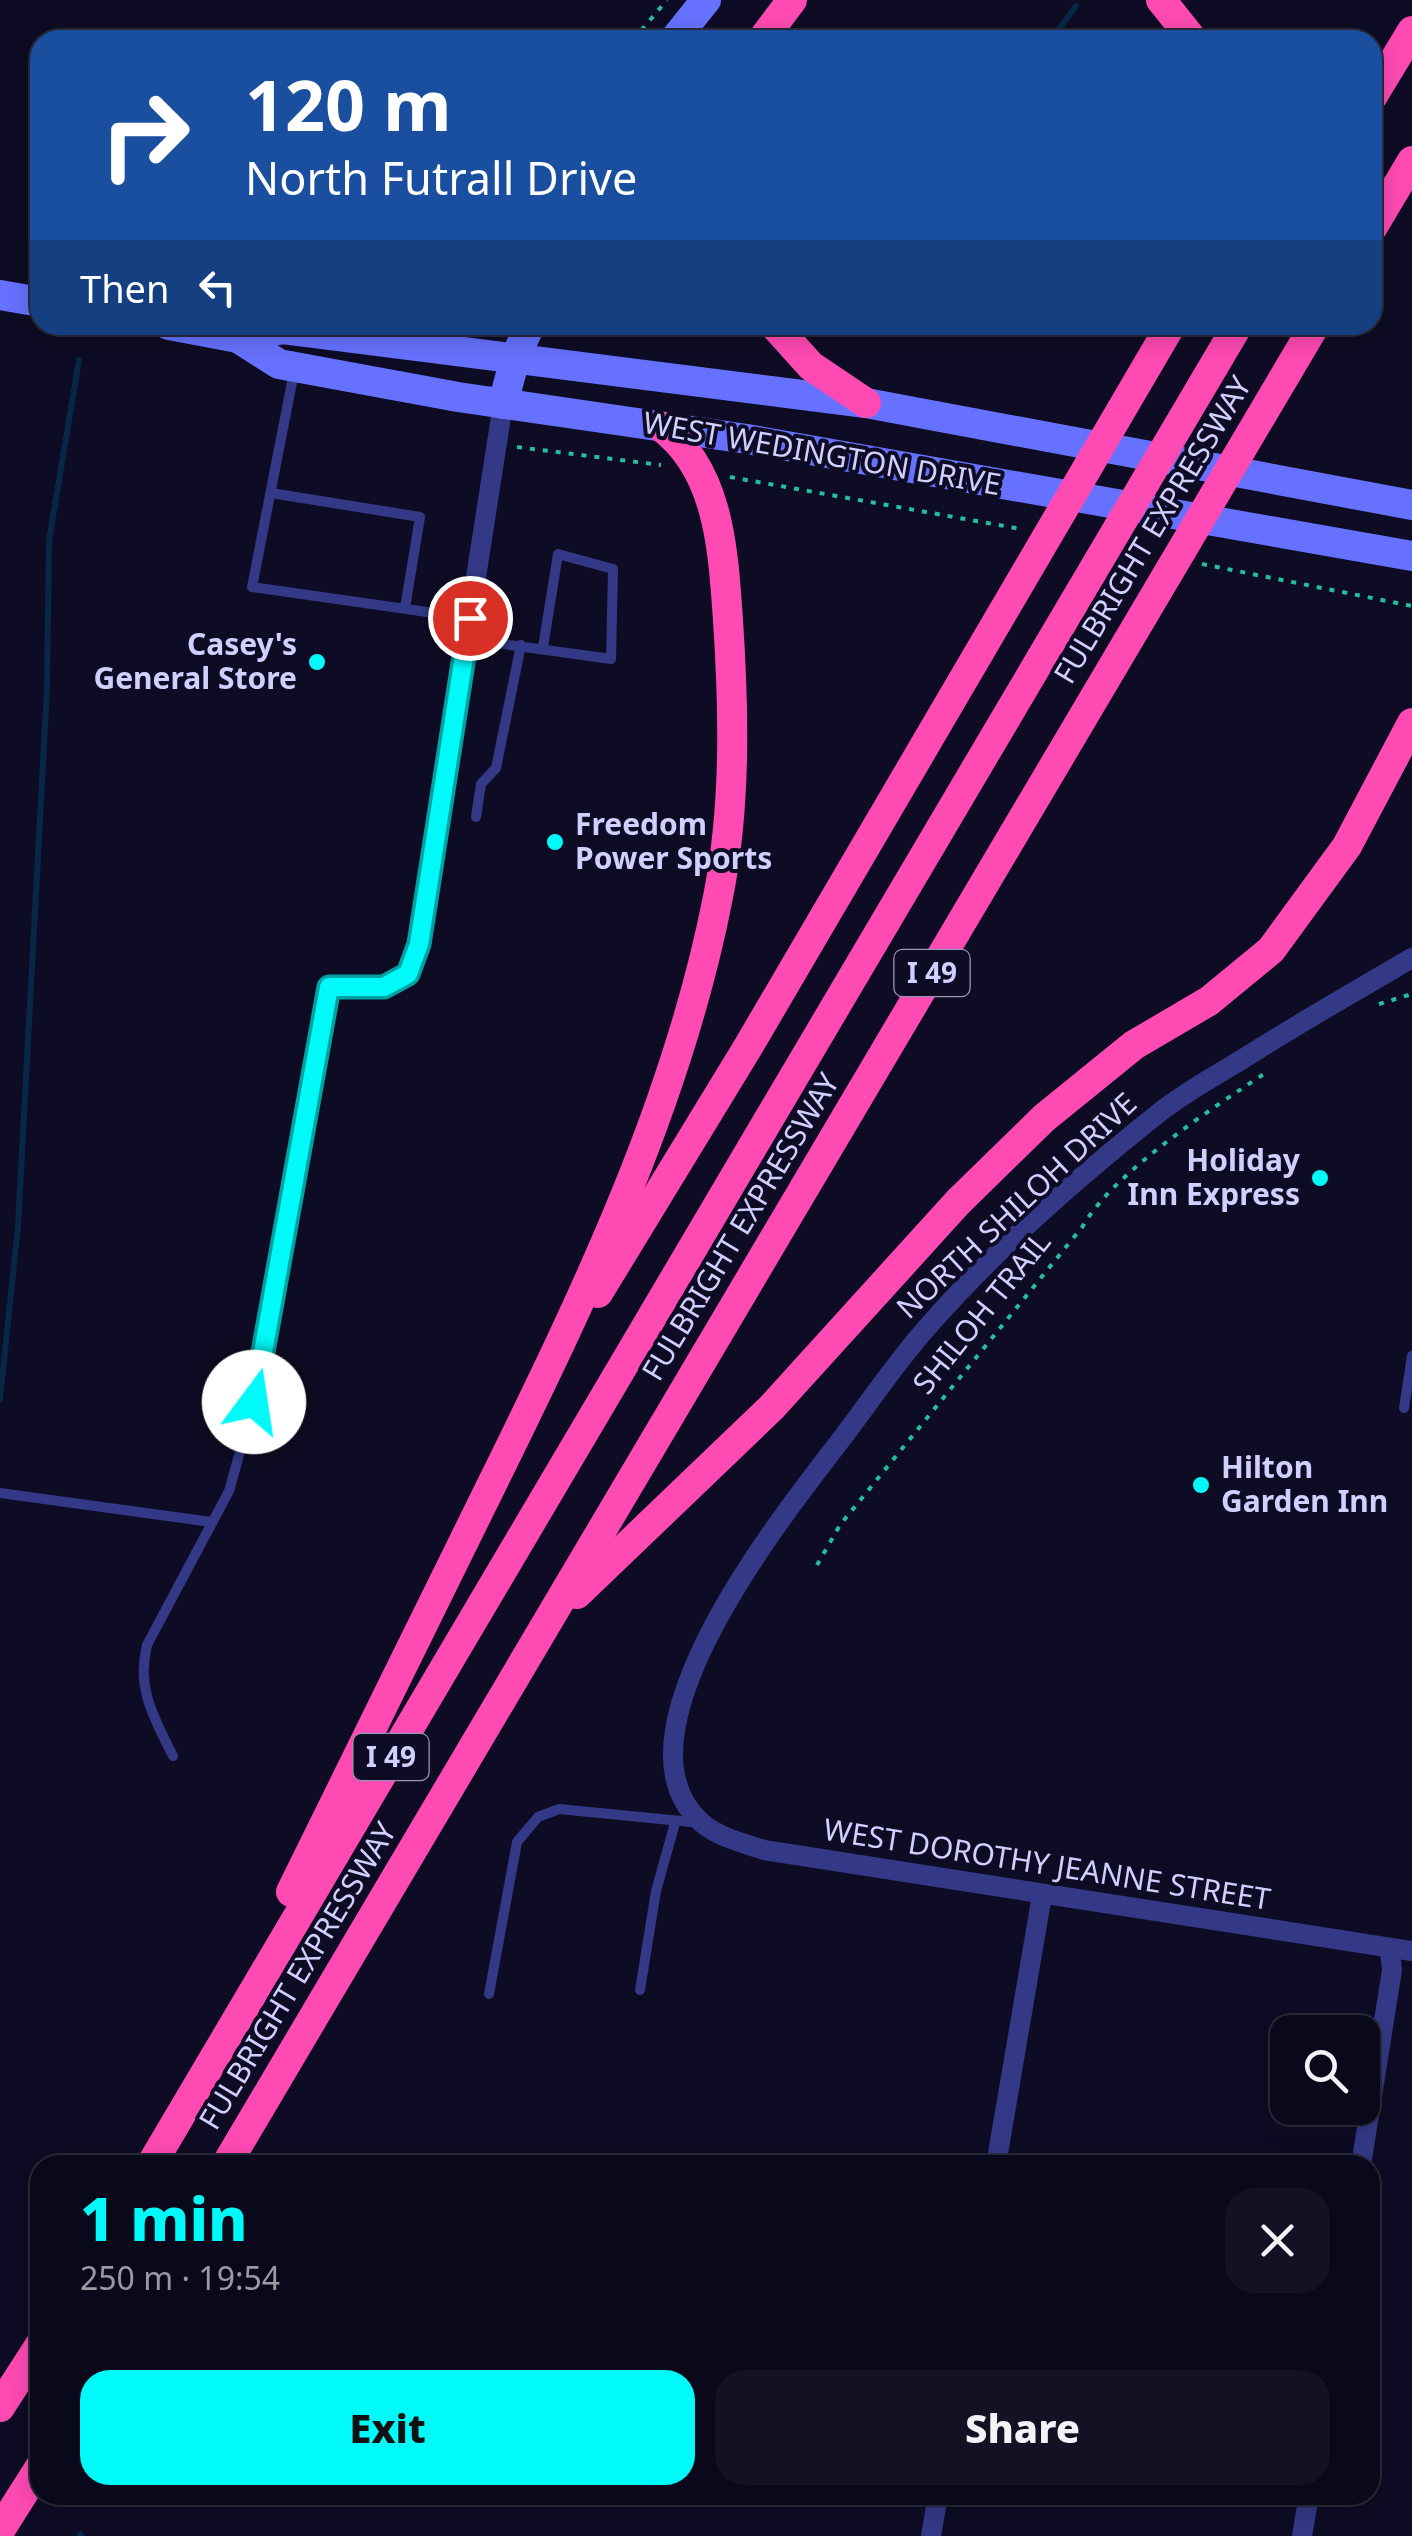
<!DOCTYPE html>
<meta charset="utf-8">
<style>
:root{--surface:#0a091b;--page:#131224;--text:#f1f3f6;--muted:#999aa3;--line:#2a2a3a;--accent:#00faf9}
body{margin:0;font-family:"Noto Sans",sans-serif;background:var(--page);color:var(--text);height:100vh;display:flex;flex-direction:column;font-size:38px;white-space:nowrap}
*{box-sizing:border-box;margin:0}
p{font-size:32px;color:var(--muted)}
.icon{flex:none;width:55px;height:55px;fill:none;stroke:currentColor;stroke-width:2;stroke-linecap:round;stroke-linejoin:round}
.map{position:relative;flex:1;overflow:hidden}
.details{position:absolute;left:30px;top:2155px;width:1350px;height:350px;display:flex;flex-direction:column;background:var(--surface);border-radius:30px;box-shadow:0 5px 25px #0003,0 0 0 2px var(--line)}
.details>*{flex:none}
.banner{position:absolute;left:30px;top:30px;width:1352px;height:305px;border-radius:30px;box-shadow:0 5px 25px #0003,0 0 0 2px var(--line);background:#1a4fa0;color:#fff;overflow:hidden}
.tools{position:absolute;left:1270px;top:2015px;display:grid;gap:20px}
.tools a{display:grid;place-items:center;width:110px;height:110px;border-radius:20px;background:var(--surface);box-shadow:0 5px 25px #0003,0 0 0 2px var(--line);font-size:50px}
.pin{position:absolute;display:grid;place-items:center;width:85px;height:85px;color:#fff;margin:-42px;border:5px solid #fff;border-radius:50%;box-shadow:0 2px 10px #0007}
.me{position:absolute;width:110px;margin:-55px;rotate:14deg;stroke-linejoin:round;filter:drop-shadow(0 0 8px #0008)}
.turn{display:flex;align-items:center;gap:35px;height:210px;padding:0 50px;font-size:45px}
.turn .icon{width:130px;height:130px;stroke-width:2.5}
.turn b{display:block;font-size:70px;line-height:85px}
.then{display:flex;align-items:center;height:95px;padding:0 50px;background:#0003;gap:20px;font-size:38px}
.round{display:grid;place-items:center;flex:none;width:105px;height:105px;border-radius:30px;background:var(--page)}
.headline{display:flex;align-items:center;justify-content:space-between;height:170px;padding:0 50px}
h1{font-size:60px;font-weight:800;line-height:75px;color:var(--accent)}
.button{display:flex;gap:20px;margin-top:auto;padding:20px 50px}
.button a{flex:1;height:115px;border-radius:30px;background:var(--accent);color:#111;font-size:40px;font-weight:800;line-height:115px;text-align:center}
.button a+a{background:var(--page);color:var(--text)}
.map>svg:first-child{display:block}
.lines{fill:none;stroke-linecap:round;stroke-linejoin:round}
.stream{stroke:#072648;stroke-width:6}
.path{stroke:#24bea5;stroke-width:4;stroke-dasharray:5 8;stroke-linecap:butt}
.lane{stroke:#333987;stroke-width:10}
.street{stroke:#333987;stroke-width:20}
.secondary{stroke:#6672ff;stroke-width:30}
.highway{stroke:#ff4ab4;stroke-width:30}
.route-casing{stroke:#00a2a2;stroke-width:25}
.route{stroke:#00faf9;stroke-width:18}
.poi-dot{fill:#00faf9;stroke:#0e0c24;stroke-width:4}
.labels{text-anchor:middle;stroke-width:8;stroke-linejoin:round;paint-order:stroke}
.shield{fill:#0e0c24;stroke:#9694bd;stroke-width:2.5}
.shield-label{font-size:28px;font-weight:bold;fill:#d0cfff}
.street-label{font-size:30px;fill:#d0cfff;stroke:#0e0c24}
.poi-label{font-size:30px;font-weight:bold;fill:#d0cfff;stroke:#0e0c24;text-anchor:end}
</style>
<div class="map">
<svg width="1412" height="2536" viewBox="0 0 1412 2536">
<rect width="100%" height="100%" fill="#0e0c24"/>
<g class="lines">
<g class="stream">
<path d="M1051,40L1076,6"/>
<path d="M0,1399L18,1226L47,689L49,541L79,360"/>
<path d="M80,2534L82,2536"/>
</g>
<g class="path">
<path d="M633,40L667,0"/>
<path d="M517,447L661,465"/>
<path d="M730,477L1021,529"/>
<path d="M1202,564L1412,606"/>
<path d="M1379,1004L1412,994"/>
<path d="M817,1565L840,1525L1083,1226C1112,1174 1212,1108 1264,1074"/>
</g>
<g class="lane">
<path d="M294,372L252,587L469,618"/>
<path d="M271,493L420,517L405,608"/>
<path d="M467,639L611,659L613,569L558,554L543,647"/>
<path d="M476,817L481,784L496,768L521,645"/>
<path d="M1404,1408L1412,1356"/>
<path d="M0,1493L211,1522"/>
<path d="M173,1756C154,1718 136,1688 147,1645L229,1491L262,1373L329,988"/>
<path d="M640,1990L656,1891L675,1823"/>
<path d="M489,1994L517,1842L538,1817L559,1809L701,1823"/>
</g>
<g class="street">
<path d="M1412,958C1357,990 1303,1021 1249,1055C1219,1074 1188,1090 1160,1112C1082,1174 997,1248 931,1323C899,1358 872,1399 843,1437C789,1508 602,1736 702,1823C718,1837 743,1843 764,1850L1412,1951"/>
<path d="M329,987H385L407,974L419,943L503,404"/>
<path d="M996,2165L1042,1895"/>
<path d="M1361,2165L1392,1970L1390,1950"/>
<path d="M931,2536L938,2495"/>
<path d="M1302,2536L1309,2495"/>
</g>
<g class="secondary">
<path d="M674,40L706,0"/>
<path d="M0,295L40,302"/>
<path d="M169,325L238,338L283,329L866,403L1412,505"/>
<path d="M238,338L279,364L295,367L458,397L747,439L1412,556"/>
<path d="M503,404L515,358L530,325"/>
</g>
<g class="highway">
<path d="M1161,0L1193,40"/>
<path d="M762,40L792,0"/>
<path d="M1372,97L1412,31"/>
<path d="M1372,228L1412,161"/>
<path d="M774,325L811,366L866,403"/>
<path d="M598,1293L748,1047L1171,325"/>
<path d="M577,1594L772,1407L958,1202L1044,1118L1134,1045L1209,1001L1271,950L1347,846L1412,723"/>
<path d="M291,1892C359,1755 426,1617 494,1480C586,1293 678,1102 718,897C736,807 734,711 728,620C723,551 720,470 660,426"/>
<path d="M151,2165L1238,325"/>
<path d="M226,2165L1315,325"/>
<path d="M0,2407L40,2345"/>
<path d="M0,2530L40,2467"/>
</g>
</g>
<g class="lines">
<defs>
<path id="route" d="M254,1402L329,987H384L408,974L419,944L470,618"/>
</defs>
<use href="#route" class="route-casing"/>
<use href="#route" class="route"/>
</g>
<g class="poi-dot">
<circle cx="317" cy="662" r="10"/>
<circle cx="555" cy="842" r="10"/>
<circle cx="1320" cy="1178" r="10"/>
<circle cx="1201" cy="1485" r="10"/>
</g>
<g class="labels">
<g class="shield">
<rect x="894.5" y="950" width="75" height="46" rx="8"/>
<rect x="353.5" y="1734" width="75" height="46" rx="8"/>
</g>
<g class="shield-label">
<text x="932" y="983">I 49</text>
<text x="391" y="1767">I 49</text>
</g>
<g class="street-label">
<text transform="translate(822 454) rotate(10)" y="10">WEST WEDINGTON DRIVE</text>
<text transform="translate(1153 530) rotate(-59)" y="10">FULBRIGHT EXPRESSWAY</text>
<text transform="translate(1017 1206) rotate(-43)" y="10">NORTH SHILOH DRIVE</text>
<text transform="translate(741 1227) rotate(-59)" y="10">FULBRIGHT EXPRESSWAY</text>
<text transform="translate(982 1313) rotate(-51)" y="10">SHILOH TRAIL</text>
<text transform="translate(1047 1865) rotate(9)" y="10">WEST DOROTHY JEANNE STREET</text>
<text transform="translate(298 1976) rotate(-59)" y="10">FULBRIGHT EXPRESSWAY</text>
</g>
<g class="poi-label">
<text x="297" y="655">Casey's<tspan x="297" dy="34">General Store</tspan></text>
<text x="575" y="835" text-anchor="start">Freedom<tspan x="575" dy="34">Power Sports</tspan></text>
<text x="1300" y="1171">Holiday<tspan x="1300" dy="34">Inn Express</tspan></text>
<text x="1221" y="1478" text-anchor="start">Hilton<tspan x="1221" dy="34">Garden Inn</tspan></text>
</g>
</g>
</svg>
<div class="tools">
<a><svg class="icon" aria-label="search" viewBox="0 0 24 24"><circle cx="10" cy="10" r="6"/><path d="M15 15l6 6"/></svg></a>
</div>
<div class="pin" style="left:470px;top:618px;background:#d93025"><svg class="icon" aria-label="arrive" viewBox="0 0 24 24"><path d="M6 21V4h12l-3 4 3 4H6"/></svg></div>
<svg class="me" style="left:254px;top:1402px" viewBox="-20 -20 40 40"><circle r="19" fill="#fff"/><path d="M0-13L10 11 0 6-10 11z" fill="#00faf9"/></svg>
<div class="banner">
<div class="turn"><svg class="icon" aria-label="right" viewBox="0 0 24 24"><path d="M7 20v-9h11M14 6l5 5-5 5"/></svg><div><b>120 m</b>North Futrall Drive</div></div>
<div class="then">Then<svg class="icon" aria-label="left" viewBox="0 0 24 24"><path d="M17 20v-9H6M10 6l-5 5 5 5"/></svg></div>
</div>
<section class="details">
<div class="headline"><div><h1>1 min</h1><p>250 m · 19:54</p></div><a class="round"><svg class="icon" aria-label="close" viewBox="0 0 24 24"><path d="M6 6l12 12M18 6L6 18"/></svg></a></div>
<div class="button"><a>Exit</a><a>Share</a></div>
</section>
</div>
